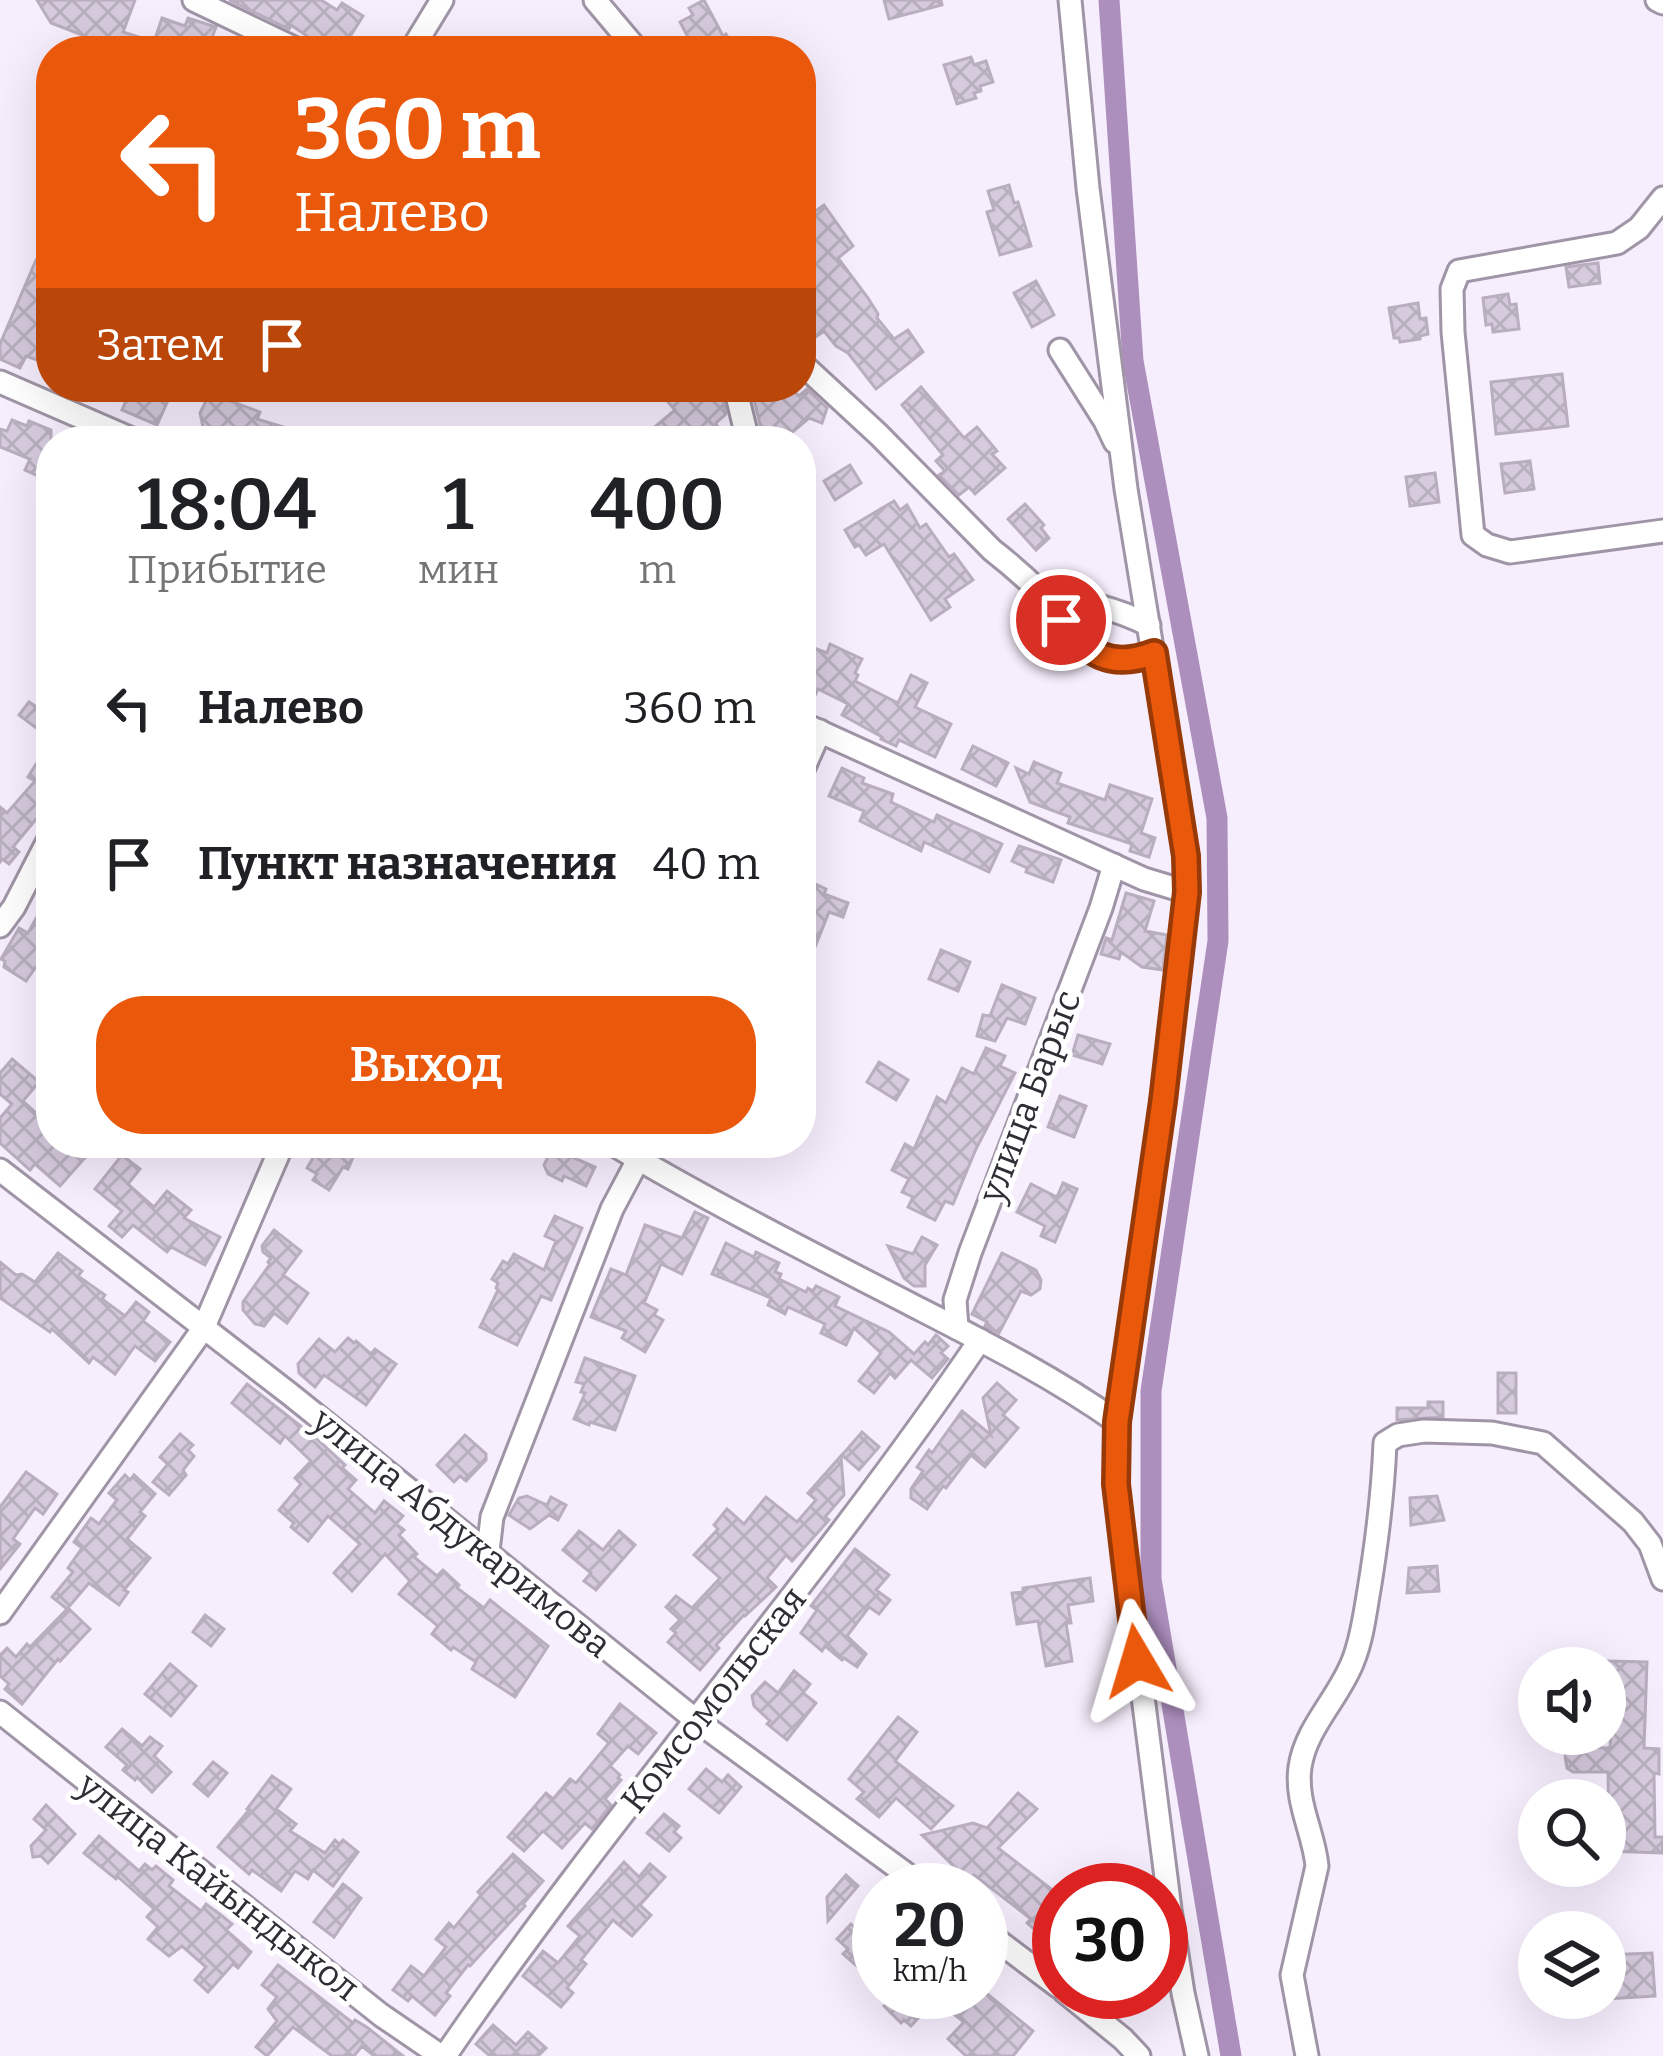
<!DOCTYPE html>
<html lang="ru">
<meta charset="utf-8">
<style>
:root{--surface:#fff;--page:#f2f2f2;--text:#202124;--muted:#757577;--accent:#ea580c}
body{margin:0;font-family:Bitter,serif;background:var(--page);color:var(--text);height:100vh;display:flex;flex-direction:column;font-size:45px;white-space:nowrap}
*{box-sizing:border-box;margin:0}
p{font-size:39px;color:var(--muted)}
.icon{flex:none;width:66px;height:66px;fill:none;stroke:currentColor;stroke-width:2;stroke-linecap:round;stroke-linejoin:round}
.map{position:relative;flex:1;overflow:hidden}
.details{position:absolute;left:36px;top:426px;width:780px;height:732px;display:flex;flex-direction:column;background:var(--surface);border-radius:48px;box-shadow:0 12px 48px #0002}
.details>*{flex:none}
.hud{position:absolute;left:36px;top:36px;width:780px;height:366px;border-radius:48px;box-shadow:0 12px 48px #0002;background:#ea580c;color:#fff;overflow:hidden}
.tools{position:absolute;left:1518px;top:1647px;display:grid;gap:24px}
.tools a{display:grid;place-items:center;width:108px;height:108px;border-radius:50%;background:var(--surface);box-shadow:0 12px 48px #0002;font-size:60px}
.speed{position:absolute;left:852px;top:1863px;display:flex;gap:24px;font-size:60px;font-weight:700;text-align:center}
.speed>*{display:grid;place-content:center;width:156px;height:156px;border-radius:50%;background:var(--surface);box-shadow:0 12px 48px #0002;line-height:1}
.speed small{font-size:30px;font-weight:400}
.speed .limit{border:18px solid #d22;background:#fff;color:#111}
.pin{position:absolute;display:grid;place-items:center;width:102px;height:102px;color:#fff;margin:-51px;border:6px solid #fff;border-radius:50%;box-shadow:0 3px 12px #0007}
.me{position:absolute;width:132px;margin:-66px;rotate:353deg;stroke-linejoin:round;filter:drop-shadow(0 0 9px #0008)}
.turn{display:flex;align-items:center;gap:42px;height:252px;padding:0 60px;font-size:54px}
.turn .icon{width:156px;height:156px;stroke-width:2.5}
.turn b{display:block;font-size:84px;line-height:102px}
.then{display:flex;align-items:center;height:114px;padding:0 60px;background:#0003;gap:24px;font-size:45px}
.eta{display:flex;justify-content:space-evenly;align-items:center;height:204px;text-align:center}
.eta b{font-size:72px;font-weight:600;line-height:84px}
.action{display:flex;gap:24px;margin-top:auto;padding:24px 60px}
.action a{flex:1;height:138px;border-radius:48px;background:var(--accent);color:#fff;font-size:48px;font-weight:600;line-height:138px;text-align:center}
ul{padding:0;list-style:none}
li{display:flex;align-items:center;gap:36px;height:156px;padding:0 60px}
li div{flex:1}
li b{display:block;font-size:45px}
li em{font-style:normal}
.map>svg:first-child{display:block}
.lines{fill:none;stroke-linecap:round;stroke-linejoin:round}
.canal{stroke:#ad8fbe;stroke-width:21}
.building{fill:url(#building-cross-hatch);stroke:#b9aebf;stroke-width:3}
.minor-casing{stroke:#a095a6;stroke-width:27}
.minor{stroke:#fff;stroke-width:21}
.route-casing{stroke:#983908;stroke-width:30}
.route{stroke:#ea580c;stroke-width:21}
.labels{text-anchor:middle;stroke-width:10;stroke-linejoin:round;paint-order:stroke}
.street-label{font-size:36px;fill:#312d34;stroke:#fff}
</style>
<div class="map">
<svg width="1663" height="2056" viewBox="0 0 1663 2056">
<defs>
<pattern id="building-cross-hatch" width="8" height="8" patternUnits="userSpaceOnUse" patternTransform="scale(3)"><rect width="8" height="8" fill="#d6cbdd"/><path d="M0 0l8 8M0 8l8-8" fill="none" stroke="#b8afbe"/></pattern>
</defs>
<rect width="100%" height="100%" fill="#f7eefd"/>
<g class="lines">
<path class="canal" d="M1109,0L1133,361L1217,818L1218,941L1151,1391V1579L1231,2056"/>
</g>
<g class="building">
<path d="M37,0H135L123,32L154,42L162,18L185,26L188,18L216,27L207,51H124L51,23Z"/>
<path d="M229,0H321L337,10L342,3L363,16L341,51H329L291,25L289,29Z"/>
<path d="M704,0L723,36L726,34L735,51H693L695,50L680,22L693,15L689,8Z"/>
<path d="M884,0H941L942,5L889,19Z"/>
<path d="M971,57L974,65L986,61L993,82L980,86L981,91L974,93L976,98L957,104L944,65Z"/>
<path d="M1009,185L1014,203L1018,202L1031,246L1000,255L987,212L994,210L988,191Z"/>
<path d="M824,205L853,246L838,258L868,298L878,314L877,318L894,339L908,330L923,352L876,389L848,353L836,346L824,331L813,339L801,323V221Z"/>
<path d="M36,260L51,267V365L26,356L20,368L0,359V344Z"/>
<path d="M1598,263L1600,283L1569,287L1566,267Z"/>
<path d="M1036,281L1054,315L1032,327L1014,293Z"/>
<path d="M1508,294L1510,305L1516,304L1519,329L1493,332L1492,324L1486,325L1483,298Z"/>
<path d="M1418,303L1420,319L1426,318L1428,334L1420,336V339L1400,342L1399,338H1394L1389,308Z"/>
<path d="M1562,374L1568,426L1496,434L1491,382Z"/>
<path d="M132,387H174L157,425L122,410Z"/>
<path d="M213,387L229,392L225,399L260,412L257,419L316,437L315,441H211L213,436L204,432L200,413Z"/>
<path d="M655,387H713L723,400L726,414L716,423L723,441H659L650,431L675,410Z"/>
<path d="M751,387H790L799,396L807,389L827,408L822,423L809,418L782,441H764Z"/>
<path d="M921,387L964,438L977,427L997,451L992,454L1005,468L975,494L969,487L959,495L939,475L945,471L936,461L943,455L902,405Z"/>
<path d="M12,420L27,426L29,421L51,430V482L25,470L30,459L0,447V429L7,431Z"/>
<path d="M1530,461L1534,489L1505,493L1501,464Z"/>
<path d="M850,465L861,483L835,500L824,481Z"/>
<path d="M1435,473L1439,502L1410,506L1406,477Z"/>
<path d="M894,501L900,510L907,505L920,528L926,524L949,557L954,554L973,580L945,599L950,607L931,620L884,544L866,555L859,545L855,547L845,530Z"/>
<path d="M1025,504L1044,525L1041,528L1049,538L1036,550L1008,519Z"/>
<path d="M801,643L827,653L830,644L862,659L855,673L858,675L855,681L898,703L911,675L927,683L915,707L951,724L935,757L899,740L896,746L881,739L882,737L842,715L848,704L818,689L812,702L801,697Z"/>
<path d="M51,695V739L19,715L29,702L40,709Z"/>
<path d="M51,740V801L13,847L19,852L9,864L2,859L0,862V807L7,813L35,781L28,777Z"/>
<path d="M973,746L1008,763L996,786L962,769Z"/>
<path d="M1034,762L1061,773L1057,783L1105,800L1110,785L1152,799L1141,833L1155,838L1149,857L1130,851L1132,844L1068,823L1070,817L1030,802L1016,768L1029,774Z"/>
<path d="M842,768L864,778L862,783L893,794L891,802L934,822L937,815L1002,844L989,872L924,842L921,851L860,821L864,811L829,796Z"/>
<path d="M1019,846L1061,860L1053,882L1026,872L1027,868L1012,861Z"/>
<path d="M805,879L826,889L824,894L848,903L843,917L829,912L815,947L801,941V889Z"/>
<path d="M51,891V961L43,957L26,981L4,967L5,961L1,959L19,928L28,933Z"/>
<path d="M1126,893L1154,901L1145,931L1167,935L1163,970L1142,967L1121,952L1119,959L1101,954L1106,938L1112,940Z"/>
<path d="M941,950L970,962L958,991L929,979Z"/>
<path d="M1002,985L1035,998L1025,1024L1007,1018L995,1041L977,1036L983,1015L990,1016Z"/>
<path d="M1078,1035L1110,1044L1102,1064L1072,1055Z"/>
<path d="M986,1048L1005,1056L1000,1066L1015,1073L976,1149L953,1204L945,1201L935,1220L908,1207L913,1197L902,1192L909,1179L892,1170L905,1144L914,1149L937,1097L946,1103L962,1068L974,1074Z"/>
<path d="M12,1059L39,1082L23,1101L47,1123L44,1127L51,1133V1143H98L60,1186L35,1164L30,1170L0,1143V1118L12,1104L0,1094V1073Z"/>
<path d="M879,1062L908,1080L896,1100L867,1082Z"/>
<path d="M1060,1096L1086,1106L1074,1137L1048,1127Z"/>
<path d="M322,1143H359L348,1169L343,1167L329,1190L313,1180L317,1174L307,1168Z"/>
<path d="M555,1143H568L578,1148L574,1158L595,1167L586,1186L564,1176L562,1181L548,1174L544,1165Z"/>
<path d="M122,1155L140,1169L128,1184L154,1207L167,1191L191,1210L184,1218L220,1237L205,1265L171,1247L167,1252L133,1225L122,1237L109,1226L122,1211L95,1189Z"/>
<path d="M1063,1183L1077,1189L1055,1242L1041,1236L1045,1226L1017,1212L1031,1184L1057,1197Z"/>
<path d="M695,1212L708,1218L682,1274L661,1264L644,1303L657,1310L654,1315L663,1320L645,1352L622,1338L626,1331L591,1317L611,1269L626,1275L645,1225L682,1238Z"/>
<path d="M555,1216L582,1228L551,1300L541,1296L517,1345L480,1327L498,1290L496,1288L498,1283L492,1279L503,1261L508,1264L514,1254L544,1270L556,1241L545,1236Z"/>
<path d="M274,1230L301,1251L283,1275L308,1293L287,1323L274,1313L264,1326L255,1324L243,1310V1302L270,1264L268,1262L271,1258L263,1252L262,1246Z"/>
<path d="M922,1237L937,1245L925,1265V1286H914L904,1278L888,1246L913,1254Z"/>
<path d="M726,1243L754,1257L756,1252L779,1263L775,1272L781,1274L779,1279L806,1292L808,1288L813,1291L816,1286L839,1297L835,1306L889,1332L914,1354L925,1342L928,1345L936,1335L948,1346L941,1353L948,1359L932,1378L911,1360L895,1378L890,1373L874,1393L859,1381L881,1353L854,1328L846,1345L821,1333L825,1324L788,1307L785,1314L768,1305L771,1298L712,1274Z"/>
<path d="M58,1253L82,1271L78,1276L105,1295L102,1299L125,1316L136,1302L149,1312L143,1321L170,1342L155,1361L135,1346L115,1374L93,1357L89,1363L52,1329L50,1332L0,1298V1262L16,1275L22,1274L35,1282Z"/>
<path d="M1002,1253L1036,1270L1041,1280L1040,1289L1031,1295L1021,1291L999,1333L985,1326L987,1322L972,1314Z"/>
<path d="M348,1338L354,1343L356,1341L371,1354L375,1349L396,1364L366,1405L324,1375L315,1387L299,1373L298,1364L319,1339L335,1352Z"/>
<path d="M585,1358L635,1376L615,1430L590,1422L589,1425L574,1419L585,1393L581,1392L584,1384L576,1382Z"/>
<rect x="1498" y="1373" width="18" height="40"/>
<path d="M997,1383L1016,1400L1003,1415L1018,1428L985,1467L971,1455L946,1488L943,1486L927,1509L911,1498V1489L923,1471L917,1467L929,1450L932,1453L962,1411L991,1435L983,1398Z"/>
<path d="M247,1384L317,1439L345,1465L342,1468L356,1480L348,1489L375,1513L384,1501L403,1516L396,1524L404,1530L399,1535L417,1554L414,1557L437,1576L443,1570L459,1585L457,1588L484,1608L490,1600L548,1646L515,1697L472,1669L476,1662L453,1647L451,1650L432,1634L438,1626L399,1594L410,1581L385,1554L352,1591L334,1573L360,1544L328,1516L308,1541L291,1527L294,1523L279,1510L301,1484L295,1478L311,1461L285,1436L280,1443L232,1403Z"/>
<path d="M1428,1402H1443V1417L1397,1420V1408H1428Z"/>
<path d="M862,1432L879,1447L859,1470L842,1455Z"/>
<path d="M180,1434L193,1445L188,1450L194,1456L183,1470L186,1475L169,1495L153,1482L168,1464L160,1457Z"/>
<path d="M465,1435L486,1454V1460L466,1481L460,1476L454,1482L437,1465Z"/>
<path d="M841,1456L844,1495L825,1517L829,1520L792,1561L786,1555L767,1578L776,1587L745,1616L744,1615L716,1645L719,1648L700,1670L668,1642L676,1633L671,1629L680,1620L666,1607L676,1596L692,1608L720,1578L694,1555L718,1529L714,1525L727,1509L744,1524L766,1497L797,1522L816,1500L808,1493Z"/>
<path d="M26,1472L57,1494L43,1514L35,1508L13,1539L20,1544L0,1569V1507Z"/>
<path d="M125,1475L130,1480L134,1475L155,1494L140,1512L145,1516L127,1539L150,1558L124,1590L128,1592L119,1605L89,1583L67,1609L52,1597L73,1572L68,1568L82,1548L74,1542L91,1518L99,1524L117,1500L109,1493Z"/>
<path d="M527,1496L547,1505L551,1497L566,1505L558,1520L549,1515L530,1529L509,1515L519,1498Z"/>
<path d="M1437,1496L1444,1520L1411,1525L1410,1498Z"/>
<path d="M579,1531L603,1550L619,1531L635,1545L596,1590L584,1581L591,1573L563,1550Z"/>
<path d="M855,1549L889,1575L876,1590L890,1600L879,1614L869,1607L847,1636L866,1654L857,1667L844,1658L842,1660L825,1646L822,1651L801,1633L817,1610L811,1606Z"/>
<path d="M1437,1566L1439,1591L1407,1593L1409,1568Z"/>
<path d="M1090,1578L1093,1601L1068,1605L1071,1623H1066L1072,1661L1046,1666L1038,1621L1017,1624L1012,1593L1023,1592V1588Z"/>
<path d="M68,1608L90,1629L60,1661L58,1659L22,1704L5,1689L9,1684L0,1676V1655L7,1648L16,1657L27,1644L30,1647Z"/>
<path d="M205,1615L224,1629L211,1646L193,1632Z"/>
<path d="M1607,1661L1647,1662L1644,1748L1659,1749V1774L1654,1773L1655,1837H1663L1662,1853L1605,1851V1833H1609L1608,1772H1573L1567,1768L1565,1756L1569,1747L1610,1748L1614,1683H1607Z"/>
<path d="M170,1664L196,1686L171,1716L145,1694Z"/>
<path d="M794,1671L810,1684L803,1693L816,1703L787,1740L767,1724L770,1721L754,1706L752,1696L765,1682L778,1693Z"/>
<path d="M620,1704L656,1733L638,1754L628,1746L610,1766L620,1775L618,1778L621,1780L605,1799L611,1805L592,1829L585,1823L562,1848L543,1831L524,1851L508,1837L546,1793L553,1799L570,1779L576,1783L609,1743L598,1734Z"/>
<path d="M898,1717L917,1732L895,1761L953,1806L931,1829L896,1798L879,1817L857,1799L864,1792L849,1779Z"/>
<path d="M122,1729L142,1746L150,1737L162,1746L154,1756L171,1772L152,1792L137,1777L135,1780L123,1770L127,1765L106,1747Z"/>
<path d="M213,1762L227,1773L208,1796L194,1784Z"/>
<path d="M706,1769L722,1782L728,1775L741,1787L719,1813L689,1789Z"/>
<path d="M272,1776L291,1789L276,1809L296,1824L290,1831L325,1853L335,1840L339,1844L343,1840L358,1852L333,1886L313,1870L308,1879L295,1871L281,1891L252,1870L249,1874L218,1847L249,1810L247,1809Z"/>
<path d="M1018,1793L1037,1809L998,1848L1059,1895V1940L1049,1931L1043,1937L1027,1923L1031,1919L974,1875L969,1881L922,1835L973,1823L987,1828Z"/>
<path d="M46,1805L75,1834L48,1863L41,1856L33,1857L31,1846L46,1830L34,1819Z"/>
<path d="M664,1814L679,1826L674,1832L681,1838L669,1851L647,1833Z"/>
<path d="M99,1836L139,1871L145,1864L152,1870L156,1866L173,1880L169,1886L201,1911L206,1904L221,1915L232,1924L226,1930L251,1952L238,1968L233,1964L208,1992L195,1980L206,1967L182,1946L169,1956L148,1939L158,1927L147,1917L154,1909L118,1877L116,1879L84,1853Z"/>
<path d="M513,1854L543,1881L523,1904L525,1906L470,1966L468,1965L446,1993L450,1996L435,2015L412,1996L408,2001L393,1990L411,1966L424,1976L446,1947L436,1939L449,1923L454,1928L481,1895L478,1892Z"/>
<path d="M624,1862L639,1877L650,1864L665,1877L640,1905L651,1915L632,1936L613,1920L581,1960L586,1964L567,1988L573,1993L561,2007L523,1976L543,1951L558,1963L580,1936L568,1926Z"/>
<path d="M846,1875L858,1886L828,1921L827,1897Z"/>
<path d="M343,1884L361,1898L334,1937L314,1922Z"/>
<path d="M851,1924L879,1949V1985L843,1954L848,1949L837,1939Z"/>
<path d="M1652,1953L1655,1996L1605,1999V1955Z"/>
<path d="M278,1965L353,2023L355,2020L368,2028L403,2056H374L362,2046L354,2056H332L293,2027L267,2056L256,2047L277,2021L268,2009L277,1997L262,1985Z"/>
<path d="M879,1992H985L1033,2031L1013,2056H966L948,2039L964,2022L935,2000L911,2026L904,2020L901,2023L884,2006L889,2001Z"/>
<path d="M493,2025L516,2045L528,2032L546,2048L538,2056H490L476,2044Z"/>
</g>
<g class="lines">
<defs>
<g id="minor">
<path d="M194,0L300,51"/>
<path d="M595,0L638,51"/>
<path d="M1070,0L1088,188L1126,489L1186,856L1187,892L1163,1101L1117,1422L1116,1484L1170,1909L1183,1993L1197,2056"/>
<path d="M1657,0L1663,3"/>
<path d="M411,51L442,0"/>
<path d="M1663,198L1639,228L1617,243L1459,271L1452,289L1453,332L1473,535L1487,545L1510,552L1663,531"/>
<path d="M1060,350L1105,421L1115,442"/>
<path d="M801,363L879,435L992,550C1010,564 1026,578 1042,594C1077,632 1089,678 1154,653"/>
<path d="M0,382L136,441"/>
<path d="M735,387L748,441"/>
<path d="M1045,597C1082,600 1117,609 1149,625"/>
<path d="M801,723L1144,879L1187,892"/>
<path d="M801,774L820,731"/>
<path d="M0,926L14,907L51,835"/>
<path d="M611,1143C708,1201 809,1252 910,1304C980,1340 1052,1376 1117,1422"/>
<path d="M0,1170L291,1395L697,1721L928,1890"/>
<path d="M957,1328L955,1300L970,1253L1101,908L1114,865"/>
<path d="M488,1551L492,1517L612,1209L647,1143"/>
<path d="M0,1613L203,1329L283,1143"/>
<path d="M0,1712L381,2015L441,2056"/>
<path d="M981,1928L1059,1987"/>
<path d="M1065,1992L1123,2039L1139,2056"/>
<path d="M445,2056C613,1810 812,1587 980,1340"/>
<path d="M1307,2056L1292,1975L1317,1866C1314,1833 1295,1802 1300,1767C1306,1727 1339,1698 1353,1661C1362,1639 1365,1613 1369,1590C1377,1541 1383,1493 1385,1443L1398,1435L1424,1431L1492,1433L1543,1443L1633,1522L1650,1544L1663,1579"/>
</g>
</defs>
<use href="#minor" class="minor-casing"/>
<use href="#minor" class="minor"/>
</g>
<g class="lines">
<defs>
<path id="route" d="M1061,620C1087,654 1111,670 1154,653L1186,856L1187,892L1163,1101L1117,1422L1116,1484L1137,1661"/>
</defs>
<use href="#route" class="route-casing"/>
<use href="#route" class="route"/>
</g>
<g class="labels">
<g class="street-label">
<text transform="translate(1029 1096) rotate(-69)" y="13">улица Барыс</text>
<text transform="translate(462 1532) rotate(39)" y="13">улица Абдукаримова</text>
<text transform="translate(713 1699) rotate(-52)" y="13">Комсомольская</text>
<text transform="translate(219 1886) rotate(38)" y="13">улица Кайындыкол</text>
</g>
</g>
</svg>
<div class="tools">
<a><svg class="icon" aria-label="sound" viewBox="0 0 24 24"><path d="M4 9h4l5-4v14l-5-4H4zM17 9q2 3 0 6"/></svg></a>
<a><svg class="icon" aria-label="search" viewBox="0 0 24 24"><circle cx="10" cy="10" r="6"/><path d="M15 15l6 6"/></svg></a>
<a><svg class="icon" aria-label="layers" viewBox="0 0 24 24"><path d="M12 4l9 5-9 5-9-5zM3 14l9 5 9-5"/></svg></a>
</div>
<div class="speed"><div>20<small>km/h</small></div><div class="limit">30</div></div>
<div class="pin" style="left:1061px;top:620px;background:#d93025"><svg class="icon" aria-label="arrive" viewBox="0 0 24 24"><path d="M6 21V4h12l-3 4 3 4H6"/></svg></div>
<svg class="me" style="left:1137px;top:1661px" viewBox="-20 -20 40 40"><path d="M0-17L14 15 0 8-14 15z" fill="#ea580c" stroke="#fff" stroke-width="4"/></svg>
<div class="hud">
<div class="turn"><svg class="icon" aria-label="left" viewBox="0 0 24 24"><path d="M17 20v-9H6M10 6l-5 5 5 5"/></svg><div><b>360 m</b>Налево</div></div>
<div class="then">Затем<svg class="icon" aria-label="arrive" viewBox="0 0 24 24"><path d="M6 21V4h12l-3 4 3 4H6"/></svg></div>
</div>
<section class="details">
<div class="eta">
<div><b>18:04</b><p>Прибытие</p></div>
<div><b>1</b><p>мин</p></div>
<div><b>400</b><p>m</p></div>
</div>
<ul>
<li><svg class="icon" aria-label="left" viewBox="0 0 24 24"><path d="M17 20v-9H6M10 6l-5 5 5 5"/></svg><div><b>Налево</b></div><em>360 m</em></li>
<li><svg class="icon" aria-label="arrive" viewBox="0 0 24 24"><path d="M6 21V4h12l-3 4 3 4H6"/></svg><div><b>Пункт назначения</b></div><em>40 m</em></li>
</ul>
<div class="action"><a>Выход</a></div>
</section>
</div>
